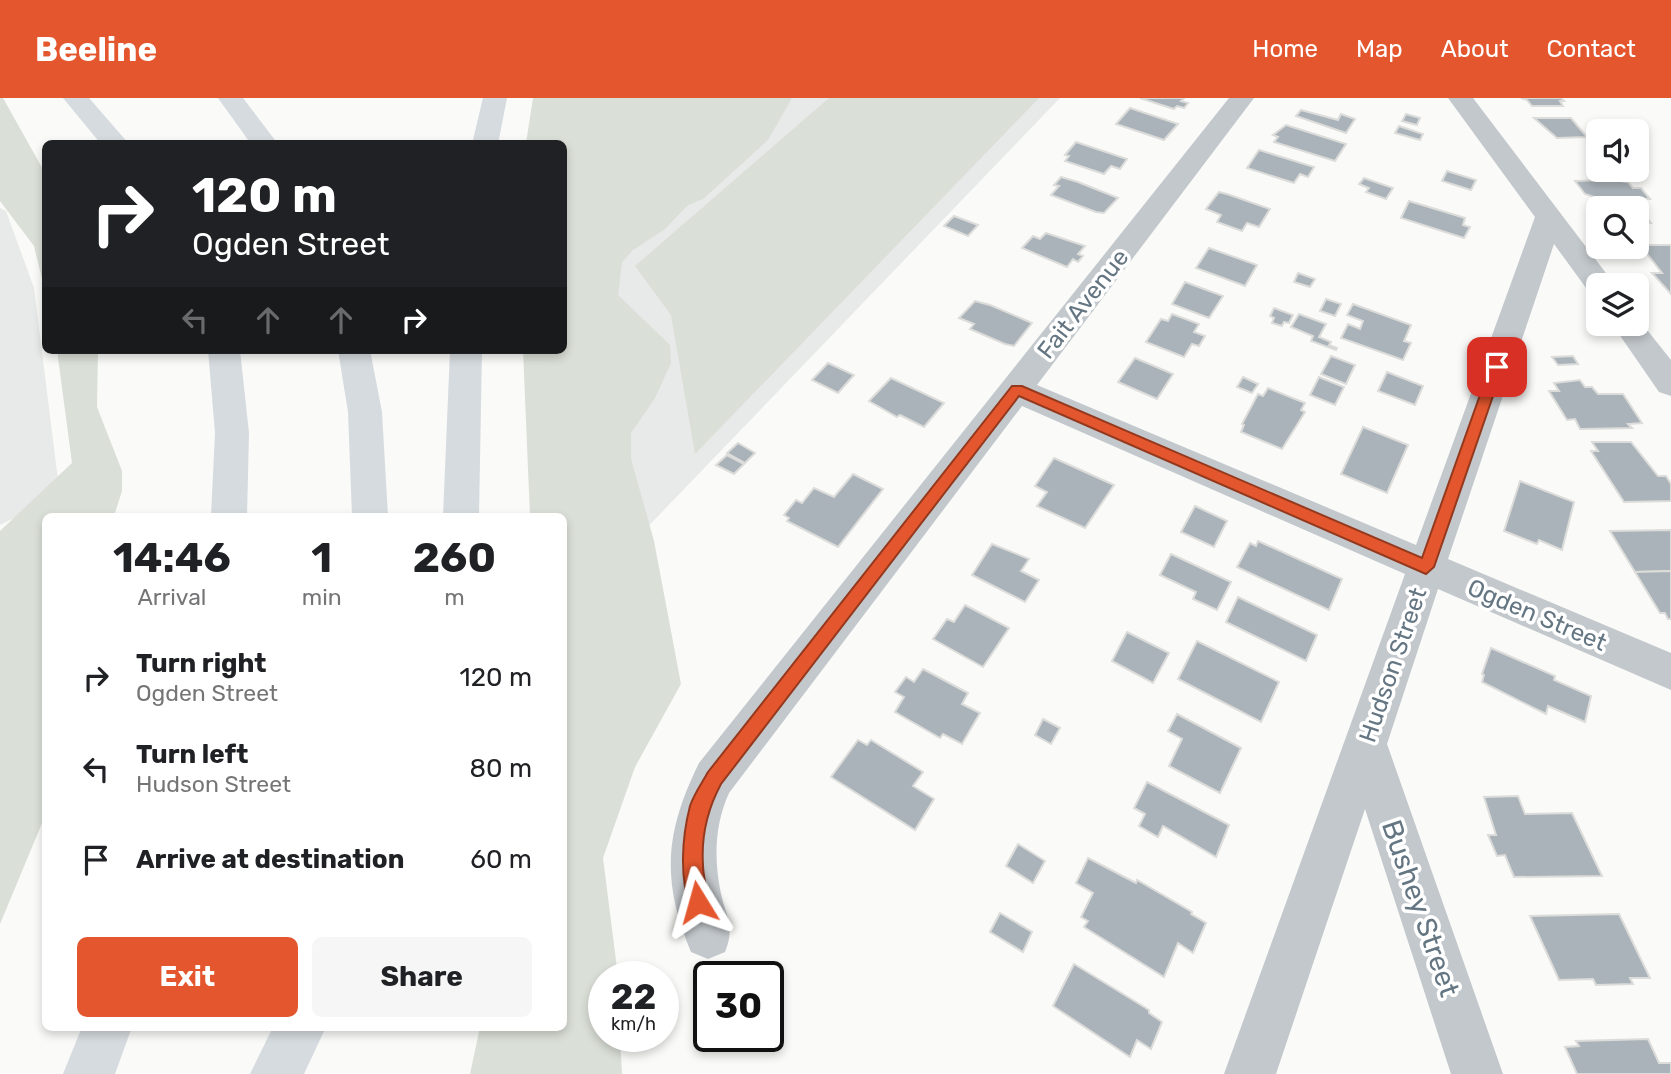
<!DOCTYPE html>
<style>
:root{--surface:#fff;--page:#f6f6f6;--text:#202124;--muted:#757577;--accent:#e4572e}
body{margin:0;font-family:Rubik,sans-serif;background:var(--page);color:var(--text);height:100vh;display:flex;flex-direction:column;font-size:26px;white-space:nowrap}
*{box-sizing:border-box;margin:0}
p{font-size:23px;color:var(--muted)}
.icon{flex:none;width:38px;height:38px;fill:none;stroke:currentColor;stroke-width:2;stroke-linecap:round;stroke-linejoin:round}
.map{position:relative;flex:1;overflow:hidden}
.panel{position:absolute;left:42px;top:415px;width:525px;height:518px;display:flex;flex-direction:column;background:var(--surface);border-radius:10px;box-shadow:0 4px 10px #0003}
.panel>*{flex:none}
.guide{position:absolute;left:42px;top:42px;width:525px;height:214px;border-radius:10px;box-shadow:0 4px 10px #0003;background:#202124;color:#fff;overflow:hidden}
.fabs{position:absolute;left:1586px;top:21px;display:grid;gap:14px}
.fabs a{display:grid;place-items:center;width:63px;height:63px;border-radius:10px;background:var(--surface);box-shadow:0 4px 10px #0003;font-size:35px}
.speed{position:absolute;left:588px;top:863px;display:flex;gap:14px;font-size:35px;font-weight:700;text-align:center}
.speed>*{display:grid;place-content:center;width:91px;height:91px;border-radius:50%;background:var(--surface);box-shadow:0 4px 10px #0003;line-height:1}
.speed small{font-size:18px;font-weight:400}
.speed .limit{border:4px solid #111;border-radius:10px;background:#fff;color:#111}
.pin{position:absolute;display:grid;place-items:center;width:60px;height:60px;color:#fff;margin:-30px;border-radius:14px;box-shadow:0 4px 10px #0006}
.me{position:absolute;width:77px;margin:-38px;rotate:352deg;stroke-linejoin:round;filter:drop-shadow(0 0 5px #0008)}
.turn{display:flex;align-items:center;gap:24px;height:147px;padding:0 35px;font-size:32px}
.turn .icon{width:91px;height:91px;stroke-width:2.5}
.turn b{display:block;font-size:49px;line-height:60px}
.lanes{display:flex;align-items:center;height:66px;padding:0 35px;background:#0003;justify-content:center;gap:35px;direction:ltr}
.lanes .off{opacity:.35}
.eta{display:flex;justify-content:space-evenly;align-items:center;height:119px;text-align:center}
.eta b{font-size:42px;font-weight:700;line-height:49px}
.primary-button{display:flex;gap:14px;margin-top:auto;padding:14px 35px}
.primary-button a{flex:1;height:80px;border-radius:10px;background:var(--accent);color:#fff;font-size:28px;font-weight:700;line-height:80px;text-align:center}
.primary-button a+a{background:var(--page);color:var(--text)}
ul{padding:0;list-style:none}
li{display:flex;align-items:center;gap:21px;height:91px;padding:0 35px}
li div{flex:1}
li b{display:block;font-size:26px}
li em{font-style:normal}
header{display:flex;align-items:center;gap:42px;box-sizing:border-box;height:98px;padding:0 35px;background:var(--accent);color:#fff}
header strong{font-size:33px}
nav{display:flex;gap:38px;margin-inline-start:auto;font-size:24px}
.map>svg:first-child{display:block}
.built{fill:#e8e9e9}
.green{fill:#dadfd7}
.building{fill:#aab3b9;stroke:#dcdcda;stroke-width:2}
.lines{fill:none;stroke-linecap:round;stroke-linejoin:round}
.minor{fill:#c3c8cc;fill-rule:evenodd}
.motorway{fill:#d6dbdf;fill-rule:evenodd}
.route{fill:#e4572e;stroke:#94391e;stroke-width:2}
.labels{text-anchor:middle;stroke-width:7;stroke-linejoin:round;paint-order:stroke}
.street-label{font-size:24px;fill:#657683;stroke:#fff}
.near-street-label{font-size:28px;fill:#657683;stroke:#fff}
</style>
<header>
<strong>Beeline</strong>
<nav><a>Home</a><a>Map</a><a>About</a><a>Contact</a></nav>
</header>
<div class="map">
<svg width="1671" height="976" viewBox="0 0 1671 976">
<rect width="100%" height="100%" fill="#fafaf8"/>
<g class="built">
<path d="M724,0H1060L637,440L564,135Z"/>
<path d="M0,110L6,113L34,190L60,398L0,427Z"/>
</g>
<g class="green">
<path d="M0,0H3L45,75V193L34,148L0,103Z"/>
<path d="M533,0H792L768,42L703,101L688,107L665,131L633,152L622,164L618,197L670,247L671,265L655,300L631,335V361L654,443L681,586L635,669L603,760L618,878H604V938H620L622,976H470L480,929H564V418H530L523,252H564V46L526,45Z"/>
<path d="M829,0H1039L695,356L671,217L635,168Z"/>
<path d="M57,252H98L97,309L122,373V393L114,418H46L45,718L0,826V433L72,365Z"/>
</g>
<g class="building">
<path d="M1140,0H1184L1181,3L1188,5L1184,10L1177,8L1174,11Z"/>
<path d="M1521,0H1561L1564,3H1560L1563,8H1532L1527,2Z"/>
<path d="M1130,10L1178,26L1164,42L1116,26Z"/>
<path d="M1301,12L1338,22L1341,16L1355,21L1346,35L1296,18Z"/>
<path d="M1406,16L1420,20L1417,27L1402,23Z"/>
<path d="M1534,20H1571L1587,39L1557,40Z"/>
<path d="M1286,27L1346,46L1335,63L1274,44L1278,39L1273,37Z"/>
<path d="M1399,28L1423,36L1420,42L1395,35Z"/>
<path d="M1076,44L1127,61L1120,71L1111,68L1104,76L1065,63L1069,58L1065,57Z"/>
<path d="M1259,52L1314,69L1308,79L1300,76L1294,85L1247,70Z"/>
<path d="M1447,73L1476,82L1471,92L1442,83Z"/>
<path d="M1061,79L1078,84L1118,100L1104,115L1096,114L1051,97L1059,88L1054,87Z"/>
<path d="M1364,80L1393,90L1386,101L1366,94L1369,90L1359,86Z"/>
<path d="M1613,82L1628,84L1633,90H1641L1650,101L1594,99L1585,96L1575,83Z"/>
<path d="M1219,94L1227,96L1270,111L1259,129L1247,125L1242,133L1217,124L1221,117L1206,111Z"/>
<path d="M1409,103L1465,120L1463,127L1470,129L1464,140L1401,120Z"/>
<path d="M1636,112H1640L1651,125H1636Z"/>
<path d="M954,118L978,127L968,138L944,128Z"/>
<path d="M1046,135L1085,148L1078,156L1083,158L1078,164L1073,161L1067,169L1022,150L1033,138L1040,141Z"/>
<path d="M1640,147H1671V196L1652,175H1662Z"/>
<path d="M1209,150L1257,167L1245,188L1196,170Z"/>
<path d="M1298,175L1315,181L1310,189L1294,184Z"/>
<path d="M1185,184L1223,198L1209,220L1172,206Z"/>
<path d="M1326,201L1341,206L1335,218L1320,213Z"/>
<path d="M975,203L990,207L1032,225L1014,248L1005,246L970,231L974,226L959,220Z"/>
<path d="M1353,206L1411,227L1404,243L1411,245L1403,262L1341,240L1348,226L1360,231L1363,223L1347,217Z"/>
<path d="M1274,210L1293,217L1289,225L1284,224L1282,228L1272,225L1274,220L1270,218Z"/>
<path d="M1172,216L1199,226L1194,234L1205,238L1199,248L1192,246L1184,259L1146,244L1161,221L1168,223Z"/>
<path d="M1299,216L1326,226L1319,239L1331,244L1329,247L1337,250L1336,252L1311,243L1313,238L1291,229Z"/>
<path d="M1331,258L1355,267L1346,286L1321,276Z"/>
<path d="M1573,258L1578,266L1558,267L1552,259Z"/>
<path d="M1135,260L1173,276L1157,301L1118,284Z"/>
<path d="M828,265L854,277L838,295L812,282Z"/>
<path d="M1387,274L1423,288L1415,307L1378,293Z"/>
<path d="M1243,279L1258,286L1252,295L1237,289Z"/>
<path d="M1319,279L1344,289L1335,307L1310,297Z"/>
<path d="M891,280L944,305L924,329L900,317L897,319L869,303Z"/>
<path d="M1580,282L1585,289H1592L1598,296H1623L1642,325L1628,326L1632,330L1580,331L1575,321L1567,322L1549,293H1559L1554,285Z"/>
<path d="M1268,290L1305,305L1301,312L1305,314L1282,351L1241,334L1244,327L1242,326L1258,296L1263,298Z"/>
<path d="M1363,329L1408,347L1387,395L1341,376Z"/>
<path d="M1592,344H1631L1658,378H1666L1671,386V403L1624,404L1591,353H1598Z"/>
<path d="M738,345L755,355L745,365L727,355Z"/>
<path d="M727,357L744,366L734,376L716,367Z"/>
<path d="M1054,360L1114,387L1085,430L1037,408L1047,394L1035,388Z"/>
<path d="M853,376L883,391L838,449L787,423L789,420L784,417L796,402L802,405L814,390L834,399Z"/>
<path d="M1520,383L1574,404L1562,452L1539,442L1537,446L1504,433Z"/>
<path d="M1195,408L1227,423L1214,449L1181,434Z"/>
<path d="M1671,432V473L1635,474L1610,433Z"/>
<path d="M1258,443L1342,481L1329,512L1237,469L1250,445L1256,448Z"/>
<path d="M992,446L1029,461L1021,473L1039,482L1025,504L972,477Z"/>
<path d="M1171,456L1231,484L1217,512L1193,501L1196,494L1160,477Z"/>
<path d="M1671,473V521H1668L1665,515H1660L1635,474Z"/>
<path d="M1238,499L1317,537L1306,563L1226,524Z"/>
<path d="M965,507L1009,530L983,569L933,541L947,521L954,524Z"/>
<path d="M1127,534L1169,555L1153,585L1112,563Z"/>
<path d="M1197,543L1279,584L1261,624L1178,581Z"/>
<path d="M1491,550L1555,578L1554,582L1591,598L1585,624L1548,608L1546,616L1482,584L1484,577L1482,576Z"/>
<path d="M923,571L968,595L962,606L980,615L962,646L943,636L940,640L895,614L904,599L895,594L906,579L914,584Z"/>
<path d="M1177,616L1241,650L1220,695L1169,668L1182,641L1168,633Z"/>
<path d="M1043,621L1060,630L1051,646L1035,637Z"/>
<path d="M858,642L867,647L871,642L923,674L913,688L934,701L915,732L831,679Z"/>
<path d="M1147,684L1229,727L1216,759L1163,728L1158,739L1139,728L1145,716L1134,710Z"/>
<path d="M1518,698L1525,716L1572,715L1602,778L1514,779L1505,757L1497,758L1488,737H1496L1484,699Z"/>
<path d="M1018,746L1045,763L1033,785L1006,768Z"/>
<path d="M1088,760L1136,785L1137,782L1192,814L1191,816L1206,825L1193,855L1178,845L1164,879L1084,829L1088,823L1081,819L1093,795L1076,785Z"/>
<path d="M1000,815L1032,834L1023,854L990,834Z"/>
<path d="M1619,816L1650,880H1630L1633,886L1596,887L1593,881L1559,882L1530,818Z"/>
<path d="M1074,866L1149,912V915L1162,924L1151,951L1137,942L1130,959L1053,908Z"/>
<path d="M1648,941L1659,965H1671V976H1577L1565,949L1579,948L1576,943Z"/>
</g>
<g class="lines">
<g class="minor">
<path d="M1229,0H1254L1037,287L1416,447L1535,119L1448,0H1473L1615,187H1598V196L1589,194L1554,146L1448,461L1671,555V592L1438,491L1387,646L1503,976H1451L1365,711L1276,976H1224L1405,476L1022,308L729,695C715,726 714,758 720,791C725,818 736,828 725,854L708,861L691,854C661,783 665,734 699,665Z"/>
<path d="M1636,218L1671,262V298L1659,294L1612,226H1636Z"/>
</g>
<g class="motorway">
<path d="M63,0H89L129,46H101Z"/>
<path d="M218,0H243L278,46H251Z"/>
<path d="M483,0H507L498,46H472Z"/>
<path d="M208,252H240L249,335L247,418H211L215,335Z"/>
<path d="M338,252H370L382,314L388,418H352L348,314Z"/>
<path d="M450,252H482L479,418H443Z"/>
<path d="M82,929H132L115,976H63Z"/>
<path d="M273,929H326L304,976H250Z"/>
</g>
</g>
<path class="route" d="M1497,264L1503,269L1434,469L1426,476L1019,298L721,686C707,712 701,737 703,767C703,781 710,798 705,811L698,814L691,811C679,781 682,739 690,708C694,696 702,685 708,674L1012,288H1022L1422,460L1490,269Z"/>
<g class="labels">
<g class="street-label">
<text transform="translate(1083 206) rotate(-52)" y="8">Fait Avenue</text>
<text transform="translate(1537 517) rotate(23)" y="8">Ogden Street</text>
<text transform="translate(1393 567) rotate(-71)" y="8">Hudson Street</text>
</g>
<g class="near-street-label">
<text transform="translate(1421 810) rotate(71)" y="10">Bushey Street</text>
</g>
</g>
</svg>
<div class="fabs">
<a><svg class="icon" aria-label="sound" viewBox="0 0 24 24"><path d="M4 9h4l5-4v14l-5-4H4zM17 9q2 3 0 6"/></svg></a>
<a><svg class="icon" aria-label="search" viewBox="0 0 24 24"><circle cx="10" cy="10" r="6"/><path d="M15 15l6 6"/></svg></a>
<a><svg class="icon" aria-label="layers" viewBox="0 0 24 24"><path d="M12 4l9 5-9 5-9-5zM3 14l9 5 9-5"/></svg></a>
</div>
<div class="speed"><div>22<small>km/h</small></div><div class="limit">30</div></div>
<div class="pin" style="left:1497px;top:269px;background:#d93025"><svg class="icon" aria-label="arrive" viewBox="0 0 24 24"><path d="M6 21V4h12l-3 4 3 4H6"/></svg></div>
<svg class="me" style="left:698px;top:804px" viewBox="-20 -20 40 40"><path d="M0-17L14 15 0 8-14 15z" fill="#e4572e" stroke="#fff" stroke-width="4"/></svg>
<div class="guide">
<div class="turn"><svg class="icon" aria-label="right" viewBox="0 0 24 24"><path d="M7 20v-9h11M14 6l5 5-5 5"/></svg><div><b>120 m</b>Ogden Street</div></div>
<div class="lanes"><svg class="icon off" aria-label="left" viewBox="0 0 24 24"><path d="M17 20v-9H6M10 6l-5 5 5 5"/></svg><svg class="icon off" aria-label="ahead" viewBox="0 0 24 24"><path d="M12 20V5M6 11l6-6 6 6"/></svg><svg class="icon off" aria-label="ahead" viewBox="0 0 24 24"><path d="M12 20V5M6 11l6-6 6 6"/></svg><svg class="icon" aria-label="right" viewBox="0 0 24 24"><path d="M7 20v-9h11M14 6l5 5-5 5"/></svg></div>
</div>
<section class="panel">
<div class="eta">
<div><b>14:46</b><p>Arrival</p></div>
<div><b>1</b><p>min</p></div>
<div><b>260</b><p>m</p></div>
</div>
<ul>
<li><svg class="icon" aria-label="right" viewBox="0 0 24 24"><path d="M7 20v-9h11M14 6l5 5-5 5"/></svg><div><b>Turn right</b><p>Ogden Street</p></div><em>120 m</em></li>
<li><svg class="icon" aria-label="left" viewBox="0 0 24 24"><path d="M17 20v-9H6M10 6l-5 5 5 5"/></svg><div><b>Turn left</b><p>Hudson Street</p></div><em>80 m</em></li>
<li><svg class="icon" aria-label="arrive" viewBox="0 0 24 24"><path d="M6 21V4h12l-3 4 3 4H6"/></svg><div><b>Arrive at destination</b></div><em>60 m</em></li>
</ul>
<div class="primary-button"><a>Exit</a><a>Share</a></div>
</section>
</div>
